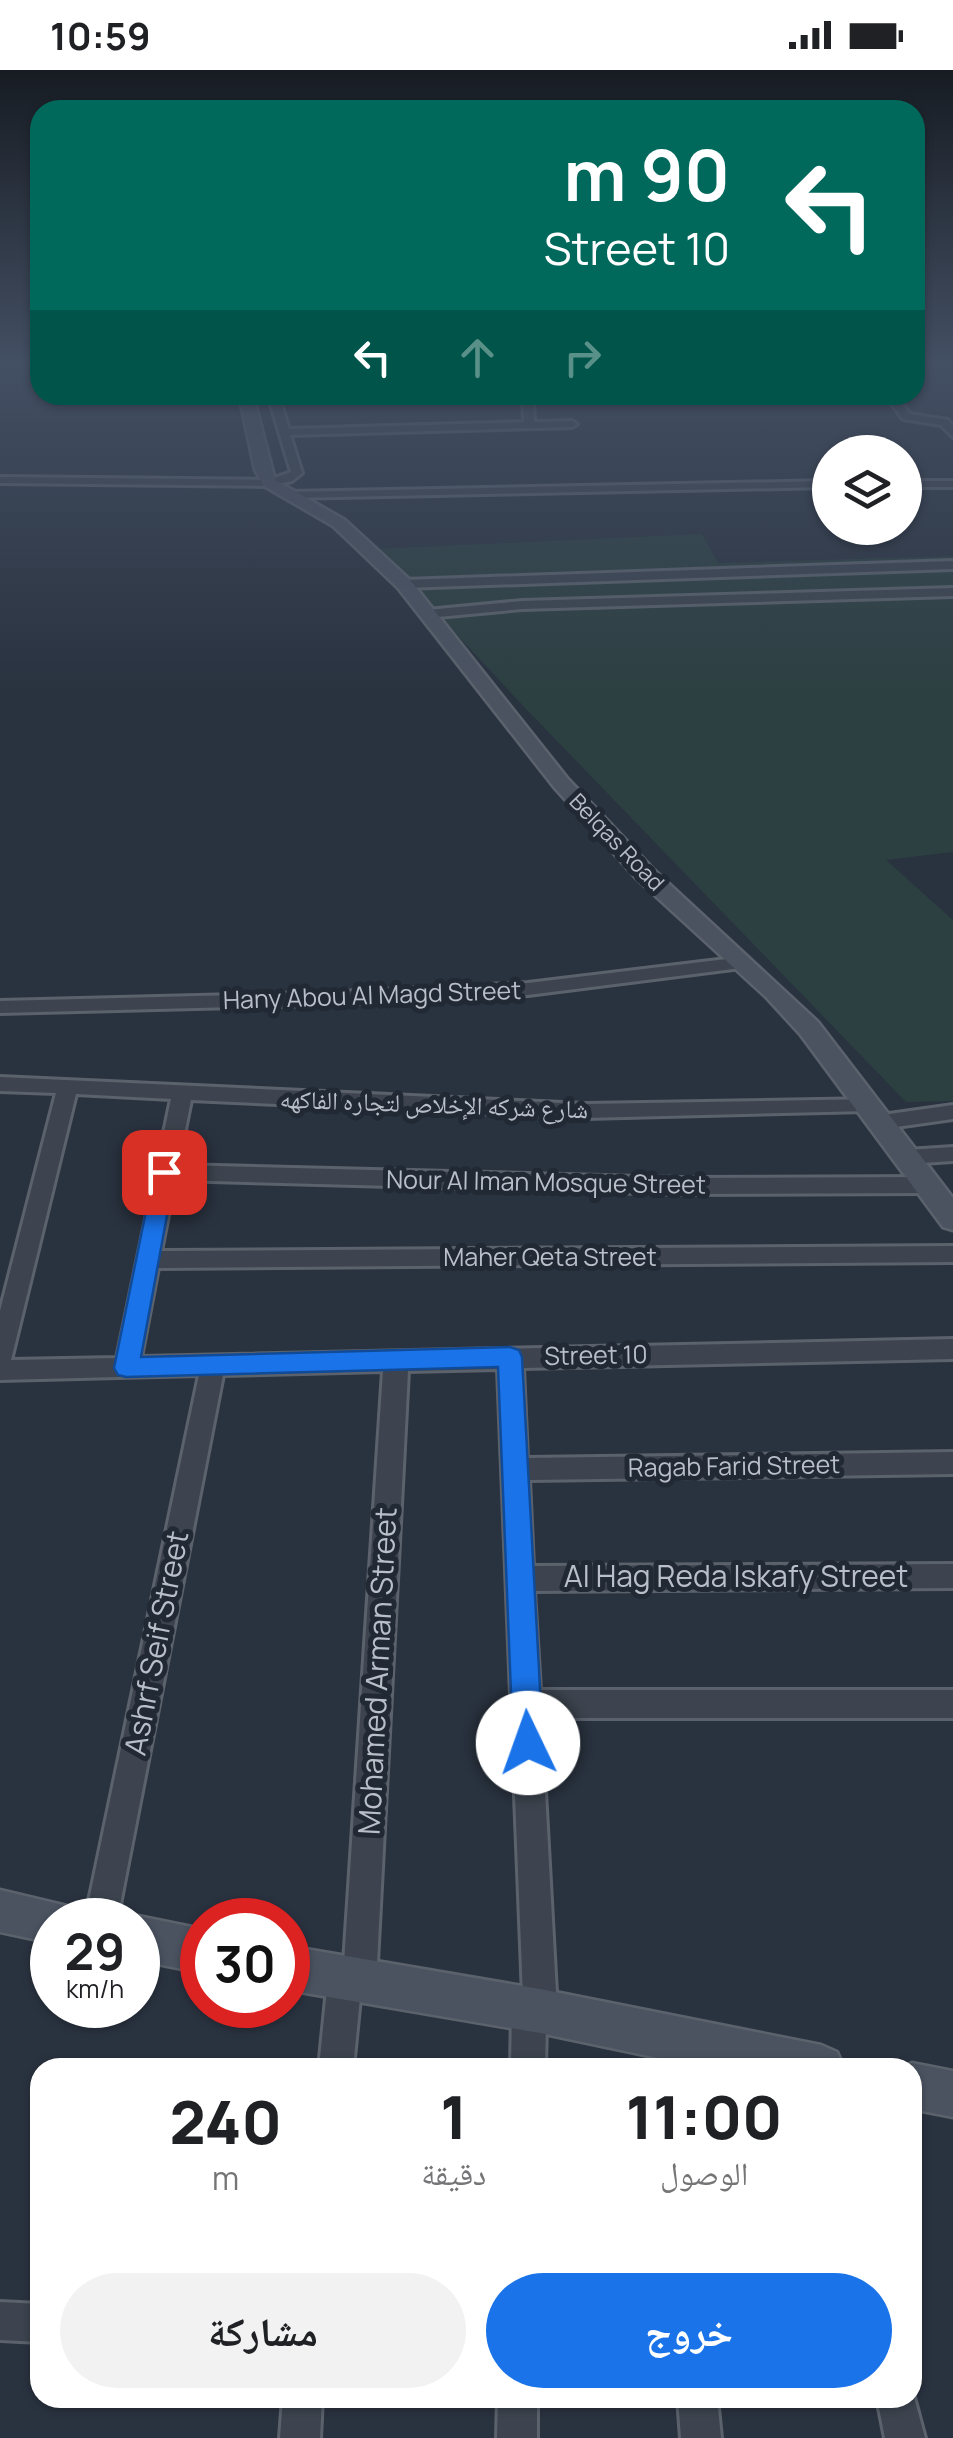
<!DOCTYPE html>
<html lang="ar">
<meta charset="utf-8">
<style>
:root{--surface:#fff;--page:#f2f2f2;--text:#202124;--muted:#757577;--accent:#1a73e8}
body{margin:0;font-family:Manrope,"Noto Naskh Arabic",sans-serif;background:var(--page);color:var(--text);direction:rtl;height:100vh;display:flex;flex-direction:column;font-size:38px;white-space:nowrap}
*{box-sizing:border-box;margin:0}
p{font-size:32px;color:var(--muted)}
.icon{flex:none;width:55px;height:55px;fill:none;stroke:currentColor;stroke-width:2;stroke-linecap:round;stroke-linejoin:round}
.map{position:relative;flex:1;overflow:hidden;direction:ltr}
.panel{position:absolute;left:30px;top:1988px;width:892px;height:350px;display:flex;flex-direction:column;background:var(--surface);border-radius:30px;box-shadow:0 2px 8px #0004;direction:rtl}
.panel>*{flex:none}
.guide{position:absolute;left:30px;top:30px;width:895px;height:305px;border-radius:30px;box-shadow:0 2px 8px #0004;direction:rtl;background:#00695c;color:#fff;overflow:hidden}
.buttons{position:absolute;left:812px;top:365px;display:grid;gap:20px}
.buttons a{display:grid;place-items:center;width:110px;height:110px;border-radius:50%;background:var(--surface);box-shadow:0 2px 8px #0004;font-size:50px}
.speed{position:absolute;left:30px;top:1828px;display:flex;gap:20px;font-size:50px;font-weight:700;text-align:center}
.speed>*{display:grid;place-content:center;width:130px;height:130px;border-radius:50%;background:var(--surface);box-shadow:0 2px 8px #0004;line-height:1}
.speed small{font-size:25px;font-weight:400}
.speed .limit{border:15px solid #d22;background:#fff;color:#111}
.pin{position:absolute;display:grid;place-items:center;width:85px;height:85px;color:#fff;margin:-42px;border-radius:20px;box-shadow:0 5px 15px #0006}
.me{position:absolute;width:110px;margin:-55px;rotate:357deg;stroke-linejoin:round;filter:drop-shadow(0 0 8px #0008)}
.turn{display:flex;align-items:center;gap:35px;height:210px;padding:0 30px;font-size:45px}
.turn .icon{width:130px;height:130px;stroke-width:2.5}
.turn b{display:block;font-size:70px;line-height:85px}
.lanes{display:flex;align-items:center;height:95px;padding:0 30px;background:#0003;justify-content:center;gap:50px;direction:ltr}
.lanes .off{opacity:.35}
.eta{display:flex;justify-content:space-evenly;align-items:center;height:170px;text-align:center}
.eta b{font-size:60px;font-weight:800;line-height:70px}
.cta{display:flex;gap:20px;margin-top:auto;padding:20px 30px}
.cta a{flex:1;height:115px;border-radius:60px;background:var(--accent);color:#fff;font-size:40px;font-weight:800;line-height:115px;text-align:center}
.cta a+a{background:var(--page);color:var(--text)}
.status{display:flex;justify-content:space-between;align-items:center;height:70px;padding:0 50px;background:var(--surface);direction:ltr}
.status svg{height:28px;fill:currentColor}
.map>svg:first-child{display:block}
.green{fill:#2c3f41}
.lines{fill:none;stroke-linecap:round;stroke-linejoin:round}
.minor-casing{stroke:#5b626c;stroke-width:6}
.secondary-casing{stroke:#5b626c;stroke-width:5}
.minor{fill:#3d444f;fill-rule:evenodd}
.secondary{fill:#4b5361;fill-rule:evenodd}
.route{fill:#1a73e8;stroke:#114b97;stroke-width:2.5}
.labels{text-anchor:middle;stroke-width:10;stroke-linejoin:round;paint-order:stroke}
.far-street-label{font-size:22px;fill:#b9bfc9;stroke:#212934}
.street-label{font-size:25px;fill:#b9bfc9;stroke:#212934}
.near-street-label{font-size:30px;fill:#b9bfc9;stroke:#212934}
</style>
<div class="status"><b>10:59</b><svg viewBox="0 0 49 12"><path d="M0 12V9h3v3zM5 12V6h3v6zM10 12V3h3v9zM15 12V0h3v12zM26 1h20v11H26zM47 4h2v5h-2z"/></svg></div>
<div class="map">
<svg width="953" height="2368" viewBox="0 0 953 2368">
<rect width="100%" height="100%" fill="#29323f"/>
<path class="green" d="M702,464L718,493L953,486V782L886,790L953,850V1031L906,1032L526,639L377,479Z"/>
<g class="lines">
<defs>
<g id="minor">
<path d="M268,325H278L289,359L524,352L523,325H533L534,352L572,351L577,354L572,357L290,365L302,403L292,411L269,416L0,413V407L269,410L291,402Z"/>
<path d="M885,325H895L910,344L948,350L953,357V367L941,355L903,349Z"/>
<path d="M830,411V417L289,428L283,425L289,422Z"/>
<rect x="905" y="411" width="48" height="6"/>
<path d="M953,491V499L404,518L398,514L404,510Z"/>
<path d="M953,518V526L522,539L427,548L420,544L427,540L522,531Z"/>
<path d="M743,887L752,893L749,897L528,925L318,935L0,943V931L318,923L528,913Z"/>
<path d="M0,1007L585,1034L875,1029L878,1034L868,1041L585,1048L191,1030L178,1095L681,1108L928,1107L939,1115L928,1123L681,1124L175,1110L161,1181L953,1176V1192L158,1198L141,1287L953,1269V1289L523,1298L527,1388L953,1382V1404L529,1410L533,1496L953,1494V1518L534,1521L540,1620H953V1648H541L557,1941L552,1953L546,1955L545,1998H511L512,1940L517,1928L523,1926L498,1299L408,1301L376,1912L371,1924L360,1928L353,1998H319L328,1909L333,1897L344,1893L383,1301L223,1305L117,1850H85L199,1305L0,1310V1241L56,1023L0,1021ZM76,1024L171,1029L117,1288L11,1290Z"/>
<path d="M953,1035V1049L882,1059L872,1052L882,1045Z"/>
<path d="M953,1077V1091L907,1094L896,1087L907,1080Z"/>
<path d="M0,2232L40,2234V2272L0,2270Z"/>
<path d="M912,2320L925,2368H885L877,2328H912Z"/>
<path d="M283,2328H322L320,2368H280Z"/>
<path d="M498,2328H537V2368H497Z"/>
<path d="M678,2328H717L721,2368H681Z"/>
</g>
<g id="secondary">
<path d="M239,325H253L275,410L345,450L410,510L568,709L653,799L818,952L953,1128V1160L943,1157L800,964L766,927L637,809L554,717L398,518L333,456L264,416L255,400Z"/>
<path d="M0,1820L67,1836L73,1850H52V1873L0,1862Z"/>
<path d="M138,1846L202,1859V1903L138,1890V1850H129Z"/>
<path d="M288,1876L540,1919L821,1975L837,1982L844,1998H706L540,1963L288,1920Z"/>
<path d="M912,1993L953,2001V2047L912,2039V1998H901Z"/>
</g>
</defs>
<use href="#minor" class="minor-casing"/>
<use href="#secondary" class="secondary-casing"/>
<use href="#minor" class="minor"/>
<use href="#secondary" class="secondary"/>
</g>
<linearGradient id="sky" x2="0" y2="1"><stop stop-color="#171c23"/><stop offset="0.47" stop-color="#434f63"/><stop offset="1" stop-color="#434f63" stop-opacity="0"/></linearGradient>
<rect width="953" height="623" fill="url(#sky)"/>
<path class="route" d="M164,1094L175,1102L141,1287L510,1277L519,1280L522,1287L543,1673L539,1683L528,1688L517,1683L513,1673L498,1297L126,1307L118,1305L114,1298L154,1102Z"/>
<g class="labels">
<g class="far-street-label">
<text transform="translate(617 772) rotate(46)" y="8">Belqas Road</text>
</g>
<g class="street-label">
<text transform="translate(372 925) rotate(-2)" y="9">Hany Abou Al Magd Street</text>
<text transform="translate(434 1034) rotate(2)" y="9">شارع شركه الإخلاص لتجاره الفاكهه</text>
<text transform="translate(546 1112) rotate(1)" y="9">Nour Al Iman Mosque Street</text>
<text x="550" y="1196">Maher Qeta Street</text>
<text transform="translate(596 1285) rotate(-1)" y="9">Street 10</text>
<text transform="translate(734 1396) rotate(-1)" y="9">Ragab Farid Street</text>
</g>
<g class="near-street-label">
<text x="736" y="1517">Al Hag Reda Iskafy Street</text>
<text transform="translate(157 1573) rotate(-79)" y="10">Ashrf Seif Street</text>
<text transform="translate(378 1601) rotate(-87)" y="10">Mohamed Arman Street</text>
</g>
</g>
</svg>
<div class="buttons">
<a><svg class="icon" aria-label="layers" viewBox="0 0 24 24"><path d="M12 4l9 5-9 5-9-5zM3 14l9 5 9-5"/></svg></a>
</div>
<div class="speed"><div>29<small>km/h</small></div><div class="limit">30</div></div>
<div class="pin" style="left:164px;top:1102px;background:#d93025"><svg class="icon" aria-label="arrive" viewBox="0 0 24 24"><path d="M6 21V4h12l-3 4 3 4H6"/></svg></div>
<svg class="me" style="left:528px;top:1673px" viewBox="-20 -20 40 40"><circle r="19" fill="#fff"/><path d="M0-13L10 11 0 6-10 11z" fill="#1a73e8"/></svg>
<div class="guide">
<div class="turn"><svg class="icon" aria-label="left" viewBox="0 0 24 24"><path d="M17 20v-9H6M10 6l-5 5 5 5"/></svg><div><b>90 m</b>Street 10</div></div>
<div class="lanes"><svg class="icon" aria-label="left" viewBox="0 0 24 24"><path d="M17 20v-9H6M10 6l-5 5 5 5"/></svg><svg class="icon off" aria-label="ahead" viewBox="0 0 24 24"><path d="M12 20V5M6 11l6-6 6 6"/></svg><svg class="icon off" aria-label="right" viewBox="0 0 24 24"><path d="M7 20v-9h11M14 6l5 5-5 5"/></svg></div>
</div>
<section class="panel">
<div class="eta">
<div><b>11:00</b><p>الوصول</p></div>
<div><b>1</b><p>دقيقة</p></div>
<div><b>240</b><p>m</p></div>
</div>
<div class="cta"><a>خروج</a><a>مشاركة</a></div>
</section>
</div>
